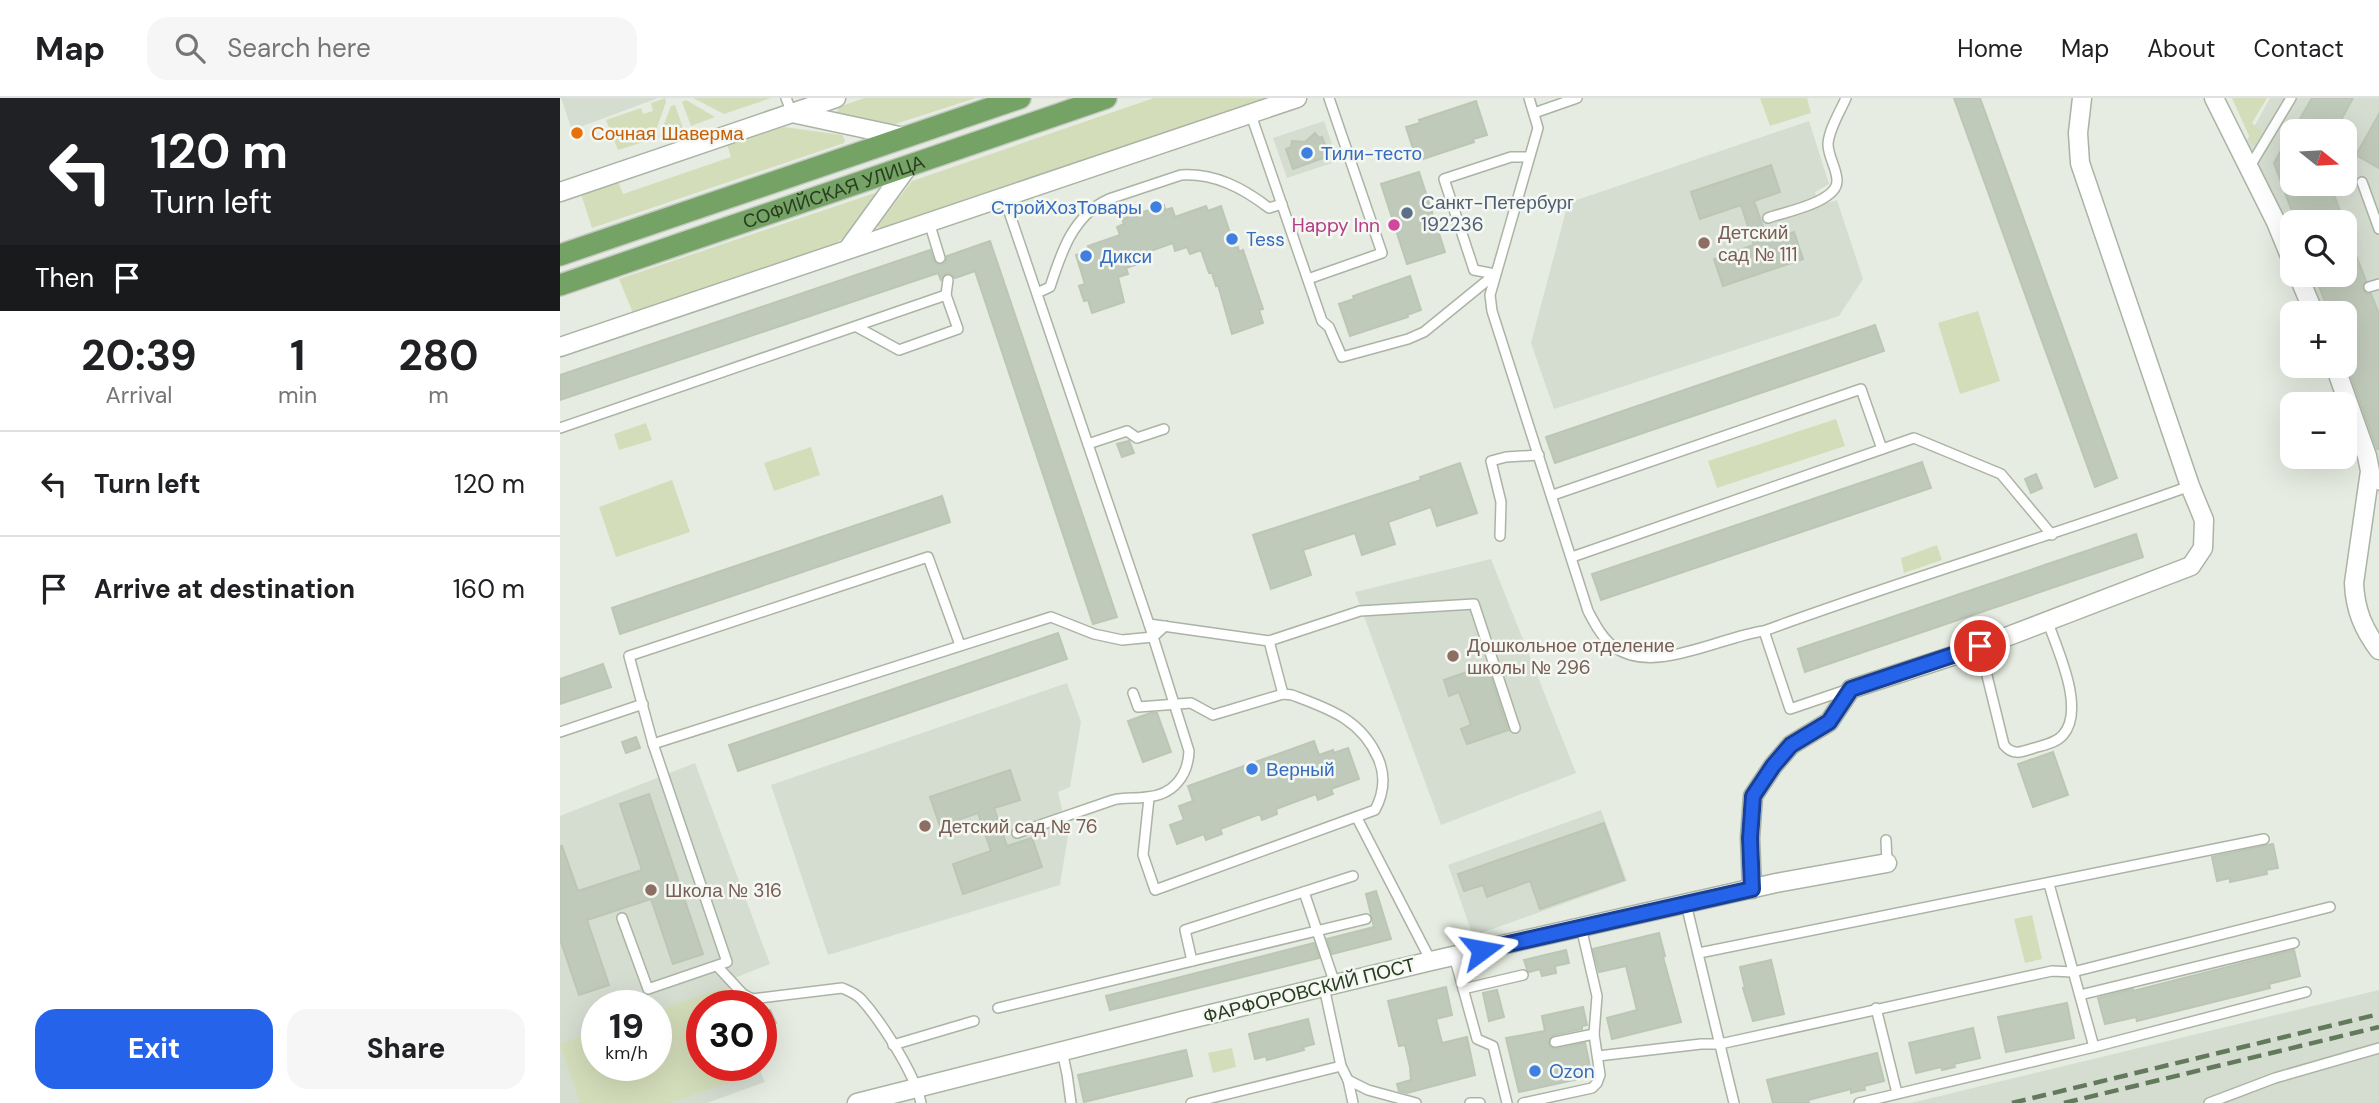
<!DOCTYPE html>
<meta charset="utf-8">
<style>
:root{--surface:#fff;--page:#f6f6f6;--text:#202124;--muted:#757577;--line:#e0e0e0;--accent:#2563eb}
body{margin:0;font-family:"DM Sans",sans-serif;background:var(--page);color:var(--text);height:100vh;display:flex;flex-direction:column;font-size:26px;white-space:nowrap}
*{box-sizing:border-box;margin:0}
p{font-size:23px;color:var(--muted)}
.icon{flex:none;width:38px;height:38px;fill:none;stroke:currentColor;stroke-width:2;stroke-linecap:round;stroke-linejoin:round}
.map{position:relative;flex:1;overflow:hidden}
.sheet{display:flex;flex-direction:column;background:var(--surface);width:560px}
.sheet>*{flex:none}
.hud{background:#202124;color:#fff;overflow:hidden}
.needle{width:46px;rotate:108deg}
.tools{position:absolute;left:1720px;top:21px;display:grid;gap:14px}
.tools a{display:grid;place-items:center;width:77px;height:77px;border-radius:14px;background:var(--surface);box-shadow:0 7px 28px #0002;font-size:35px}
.speed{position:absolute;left:21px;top:892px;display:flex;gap:14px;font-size:35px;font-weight:700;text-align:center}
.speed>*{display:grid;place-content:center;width:91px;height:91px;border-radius:50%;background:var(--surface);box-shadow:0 7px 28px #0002;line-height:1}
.speed small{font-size:18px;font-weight:400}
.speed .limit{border:10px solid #d22;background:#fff;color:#111}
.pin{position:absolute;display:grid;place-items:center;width:60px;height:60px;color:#fff;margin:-30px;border:4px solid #fff;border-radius:50%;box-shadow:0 2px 7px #0007}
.me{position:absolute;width:77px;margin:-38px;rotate:77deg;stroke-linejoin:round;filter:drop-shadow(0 0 5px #0008)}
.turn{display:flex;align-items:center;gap:24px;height:147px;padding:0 35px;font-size:32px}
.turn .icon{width:91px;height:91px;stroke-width:2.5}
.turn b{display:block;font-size:49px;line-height:60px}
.then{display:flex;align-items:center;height:66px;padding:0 35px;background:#0003;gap:14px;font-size:26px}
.eta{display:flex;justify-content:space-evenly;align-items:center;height:119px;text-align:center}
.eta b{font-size:42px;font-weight:700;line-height:49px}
.action{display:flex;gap:14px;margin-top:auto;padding:14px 35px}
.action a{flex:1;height:80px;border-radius:21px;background:var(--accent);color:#fff;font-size:28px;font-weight:700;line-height:80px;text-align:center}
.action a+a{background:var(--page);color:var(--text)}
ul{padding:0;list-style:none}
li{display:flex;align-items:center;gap:21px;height:105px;padding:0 35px;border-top:2px solid var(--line)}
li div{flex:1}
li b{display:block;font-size:26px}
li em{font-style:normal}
header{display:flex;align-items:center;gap:42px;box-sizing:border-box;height:98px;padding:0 35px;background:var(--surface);border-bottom:2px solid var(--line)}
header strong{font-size:33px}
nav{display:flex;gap:38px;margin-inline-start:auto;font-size:24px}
.search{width:490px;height:63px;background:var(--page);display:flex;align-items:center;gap:18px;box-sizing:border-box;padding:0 24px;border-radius:21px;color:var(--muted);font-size:26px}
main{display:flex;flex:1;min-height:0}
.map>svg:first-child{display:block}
.built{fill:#d5dcd0;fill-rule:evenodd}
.green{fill:#d4ddba}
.building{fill:#c0caba;stroke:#bbc6b4;stroke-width:2}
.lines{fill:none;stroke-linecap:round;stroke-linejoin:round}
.lane-casing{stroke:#aab4a4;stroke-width:12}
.street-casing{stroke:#aab4a4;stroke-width:21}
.primary-casing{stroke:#c3c9c1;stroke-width:24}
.lane{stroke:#fff;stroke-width:9}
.street{stroke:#fff;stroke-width:18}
.primary{stroke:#75a265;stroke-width:21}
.rail{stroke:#63795c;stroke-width:4.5;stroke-dasharray:14 7;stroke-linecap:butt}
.route-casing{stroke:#184099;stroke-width:18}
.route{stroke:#2563eb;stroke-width:12}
.food-dot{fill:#e8710a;stroke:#f5f8f2;stroke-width:2.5}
.shop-dot{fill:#3f7fe0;stroke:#f5f8f2;stroke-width:2.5}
.service-dot{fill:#5c6f8a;stroke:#f5f8f2;stroke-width:2.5}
.hotel-dot{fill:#d1479c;stroke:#f5f8f2;stroke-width:2.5}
.education-dot{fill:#8d6e63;stroke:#f5f8f2;stroke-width:2.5}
.labels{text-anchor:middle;stroke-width:5;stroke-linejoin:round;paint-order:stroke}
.food-label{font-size:19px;fill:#c56008;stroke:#f5f8f2;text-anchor:start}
.shop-label{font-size:19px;fill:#366cbe;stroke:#f5f8f2;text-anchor:start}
.street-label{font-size:19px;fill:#293d21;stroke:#f5f8f2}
.service-label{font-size:19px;fill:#4e5e75;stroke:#f5f8f2;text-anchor:start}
.hotel-label{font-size:19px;fill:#b23c85;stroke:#f5f8f2;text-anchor:end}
.education-label{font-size:19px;fill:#785e54;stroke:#f5f8f2;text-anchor:start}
</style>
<header>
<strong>Map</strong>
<div class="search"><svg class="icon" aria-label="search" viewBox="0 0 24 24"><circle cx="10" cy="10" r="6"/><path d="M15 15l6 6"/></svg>Search here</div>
<nav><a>Home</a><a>Map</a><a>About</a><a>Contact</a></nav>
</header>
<main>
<section class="sheet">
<div class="hud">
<div class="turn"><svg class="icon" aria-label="left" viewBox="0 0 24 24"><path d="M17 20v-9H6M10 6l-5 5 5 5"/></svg><div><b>120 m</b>Turn left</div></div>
<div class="then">Then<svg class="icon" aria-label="arrive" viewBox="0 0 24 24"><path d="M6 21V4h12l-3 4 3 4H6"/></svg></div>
</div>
<div class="eta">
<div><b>20:39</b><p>Arrival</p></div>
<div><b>1</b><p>min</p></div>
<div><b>280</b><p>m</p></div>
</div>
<ul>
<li><svg class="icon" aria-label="left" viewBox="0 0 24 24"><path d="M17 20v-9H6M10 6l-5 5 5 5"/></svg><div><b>Turn left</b></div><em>120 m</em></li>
<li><svg class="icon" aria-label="arrive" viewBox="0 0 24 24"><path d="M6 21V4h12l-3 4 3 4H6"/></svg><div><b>Arrive at destination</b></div><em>160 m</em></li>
</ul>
<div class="action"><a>Exit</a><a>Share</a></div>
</section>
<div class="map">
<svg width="1819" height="1005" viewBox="0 0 1819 1005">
<rect width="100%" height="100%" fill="#e6ece1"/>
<g class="built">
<path d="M1,0H98L12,32Z"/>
<path d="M1710,0H1819V396L1780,268H1785V215H1761L1744,177H1785V124H1732V151L1683,49ZM1732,33H1785V86H1732Z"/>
<path d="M764,23L778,63L727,80L713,40Z"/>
<path d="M1249,23L1269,86L1255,94L1259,108L1277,102L1303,181L1279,218L994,311L971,245L1008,105Z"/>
<path d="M931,461L1016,675L881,727L795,494Z"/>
<path d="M507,585L521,624L510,689L498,694L508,737L500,787L268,857L211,687Z"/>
<path d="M135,665L210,866L167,883L176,908H142V968H198L205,984L147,1005H0V718ZM37,908H96V968H37Z"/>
<path d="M1041,712L1067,783L913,838L888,767Z"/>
<path d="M1819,892V1005H1351Z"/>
</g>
<g class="green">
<path d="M105,0L106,4L93,41L58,52L46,22L81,10L83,16L93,13L91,5Z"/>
<path d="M133,0H211L164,16Z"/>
<path d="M304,0H416L329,28L279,17L277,14L279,9Z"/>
<path d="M594,0H708L321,131L317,128L352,83Z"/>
<path d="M1200,0H1247L1251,15L1210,28Z"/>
<path d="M1672,0H1707L1692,25L1702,34L1694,49Z"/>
<path d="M126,2L155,19L131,28L122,4Z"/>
<path d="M115,7L123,30L99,39L111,8Z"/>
<path d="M224,29L282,37L285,42L284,45L32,130L21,96L58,83L63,96L171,59L167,46Z"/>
<path d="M315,95L318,98L283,140L272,148L73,215L59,181Z"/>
<path d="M1418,213L1440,283L1400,296L1378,225Z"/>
<path d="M1276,321L1285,348L1157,390L1148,363Z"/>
<path d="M86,325L92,342L59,352L54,336Z"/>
<path d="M251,349L260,377L214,393L204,365Z"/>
<path d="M112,382L130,434L56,459L39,409Z"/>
<path d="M1377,447L1382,462L1344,475L1341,460Z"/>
<path d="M1472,817L1482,861L1465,865L1454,821Z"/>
<path d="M165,889L171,908H142V968H192L195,976L109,1005H20L0,946L37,933V968H96V913Z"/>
<path d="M672,950L676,969L653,975L648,955Z"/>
</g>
<g class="building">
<path d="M1394,0H1420L1557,380L1535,389Z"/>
<path d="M1752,0H1793L1775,33H1733Z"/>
<path d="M916,3L927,37L913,41L914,44L857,63L846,29L860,25L859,22Z"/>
<path d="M1819,16V70L1796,57Z"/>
<path d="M1732,33V86H1770L1784,124H1736L1714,65Z"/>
<path d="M755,35L759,40L762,39L769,58L733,71L726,51L731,49L732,43L745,44Z"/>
<path d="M1211,67L1220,94L1194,103L1208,143L1234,134L1243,161L1163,188L1154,161L1194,147L1181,107L1140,121L1131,94Z"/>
<path d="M859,74L885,154L847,166L821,86Z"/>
<path d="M604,107L605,112L612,110L615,119L646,108L648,113L661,108L675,150L678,149L679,154L683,152L703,211L699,212L703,225L672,236L658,187L656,188L652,175H649L641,152L630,156L627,149L615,153L613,145L579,157L581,165L566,170L568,176L558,179L564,204L532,215L528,202L524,203L519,188L525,186L516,157L530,152L528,148L560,137L557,129L564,126L562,121Z"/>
<path d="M1785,129L1806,183L1802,187L1803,192L1807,196H1811L1819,216V351H1817L1785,261V215H1769L1755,177H1785Z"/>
<path d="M430,143L557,519L533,526L415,173L395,180L392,176L386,175L381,182L378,175L0,302V277L370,152L375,165L381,167L386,164L387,158Z"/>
<path d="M850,178L861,212L847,217L848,219L790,238L779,206L794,201L793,198Z"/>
<path d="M1315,227L1324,253L995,365L986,339Z"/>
<path d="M569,343L574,355L562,359L557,346Z"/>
<path d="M1362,364L1371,390L1041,502L1032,476Z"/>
<path d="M900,365L917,415L877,428L871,409L828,424L835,446L802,457L795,435L743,452L751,477L711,491L693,437L861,382L860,379Z"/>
<path d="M1476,376L1482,390L1471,395L1465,381Z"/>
<path d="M382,398L390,424L60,536L52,510Z"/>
<path d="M1576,436L1583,459L1245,574L1238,551Z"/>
<path d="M498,535L507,561L178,673L169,647Z"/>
<path d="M43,566L51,589L0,606V581Z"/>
<path d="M927,567L948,632L907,646L901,631L911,627L899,594L889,598L884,582Z"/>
<path d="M590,615H597L611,654L583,664L568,623Z"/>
<path d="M76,639L80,650L66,655L62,644Z"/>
<path d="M754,643L759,657L773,652L774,655L788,650L799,681L771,691L773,696L758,702L756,696L716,711L717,716L702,722L700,716L660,731L662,736L646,742L644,736L617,746L610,727L624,722L619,708L633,703L628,688Z"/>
<path d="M1493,654L1508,697L1473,709L1458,666Z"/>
<path d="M450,672L460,702L434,710L447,748L472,740L482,769L403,796L393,766L431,753L418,715L380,728L370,699Z"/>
<path d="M89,696L143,856L113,866L91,801L27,822L49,887L19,897L0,841V748H2L18,793L82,772L60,706Z"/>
<path d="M1044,725L1064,782L980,811L970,783L927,799L923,787L904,793L898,776Z"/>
<path d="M1713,746L1718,770L1706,772L1707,776L1670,784V780L1657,783L1652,759Z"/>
<path d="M816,793L831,841L772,856L767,841L814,829L806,796Z"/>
<path d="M1099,835L1105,858L1103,859L1121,924L1052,941L1047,920L1077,912L1066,868L1039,874L1033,851Z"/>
<path d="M754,845L759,860L550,912L546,898Z"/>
<path d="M1006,852L1009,865L995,868L996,875L982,878L980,871L969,874L967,871L964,862Z"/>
<path d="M1734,852L1740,878L1709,886L1710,890L1577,923L1576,919L1545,926L1538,900L1573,891V893Z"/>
<path d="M1211,862L1224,916L1193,923L1183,890H1185L1180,869Z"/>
<path d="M886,889L892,917L876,921L882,945L907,939L915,977L847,995L839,993L837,986L851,982L850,969L845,947L839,948L828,903Z"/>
<path d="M937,892L944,919L929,923L923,895Z"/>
<path d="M1507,905L1514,940L1446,954L1438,919Z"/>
<path d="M1023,909L1027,927L1022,928V931L993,937L988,945L990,949L996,951L1025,945L1032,978L959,994L946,940L985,933L982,918Z"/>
<path d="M210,912L216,925L201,931V916Z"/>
<path d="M748,921L754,946L743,949L744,952L707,962L706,958L695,961L689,936Z"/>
<path d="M1413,930L1420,960L1394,966L1395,969L1382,972L1381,969L1356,975L1349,945Z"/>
<path d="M626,952L632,978L524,1004L518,977Z"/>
<path d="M1317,955L1324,983L1304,988L1305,992L1298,993L1291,995V991L1248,1002L1249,1005H1213L1207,982Z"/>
</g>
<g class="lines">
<defs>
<g id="lane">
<path d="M226,0L232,15"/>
<path d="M969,0L978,30L930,197L932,213L1028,513C1035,526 1042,540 1054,549C1093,578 1162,538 1204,533C1345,481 1489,439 1630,388"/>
<path d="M690,14L762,223L769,229L782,259L848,241L864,234L934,177"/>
<path d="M974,15L1017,0"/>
<path d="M1689,70L1731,0"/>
<path d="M1802,84L1819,131"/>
<path d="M444,99L589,526L629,653C628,678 613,697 587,699C575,701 565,699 553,702L457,735"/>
<path d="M1208,120C1225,114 1277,104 1277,83C1277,70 1268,59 1268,46C1269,31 1280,14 1286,0"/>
<path d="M369,124L380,160"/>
<path d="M935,176L914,172L884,81L951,59H969"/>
<path d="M748,181L822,155L769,0"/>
<path d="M1809,189L1819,186"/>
<path d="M477,195L490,189C501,155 513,117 549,101L621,77C655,75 683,90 709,110L722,106"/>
<path d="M297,229L339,252L398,231L386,197L388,182"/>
<path d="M0,330L386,197"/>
<path d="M528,346L567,333L577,340L604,331"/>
<path d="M1813,372L1819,387"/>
<path d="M993,397L1301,291L1322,351"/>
<path d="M940,438L941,404L931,363L946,359L979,357"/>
<path d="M1012,459L1354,340L1441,376L1492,437"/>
<path d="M589,526L709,543L723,596"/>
<path d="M1204,533L1230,611L1286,592"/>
<path d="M709,543L800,513L914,506L955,630"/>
<path d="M1420,549L1444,647C1453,658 1462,654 1474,650C1484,647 1496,645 1503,637C1526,611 1497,551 1487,522"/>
<path d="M573,595L578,609L631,605L653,617L723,596L732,597C769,611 801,621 818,660C826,678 824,695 815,712L595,792L583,757L589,700"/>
<path d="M0,634L83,606"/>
<path d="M93,646L491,519L534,536L562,542L593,539L605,528"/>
<path d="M797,720L871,863"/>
<path d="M1326,742L1327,765"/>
<path d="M1489,786L1534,949"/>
<path d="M744,794L775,886"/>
<path d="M1126,806L1174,1005"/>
<path d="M62,820L88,891L167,864L93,646L69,558L368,459L400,547"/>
<path d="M1139,855L1704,741"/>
<path d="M894,858L917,941L933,948L947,1005"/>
<path d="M632,863L625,832L793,778"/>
<path d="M157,868L183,896L192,901L282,890C289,893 295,895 301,901C321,923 355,976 361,1005"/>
<path d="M764,889L781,968L788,982L793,1005"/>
<path d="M903,891L963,877"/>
<path d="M1520,897L1734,845"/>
<path d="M438,910L806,821"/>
<path d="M1316,910L1337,995"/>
<path d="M995,944L1034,936"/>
<path d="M333,947L414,923"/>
<path d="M502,953L507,976L511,1005"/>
<path d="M1038,958L1141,946H1160L1492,873L1513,874L1770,809"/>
<path d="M788,982L808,992L856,1005"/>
<path d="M631,1005L781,968"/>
<path d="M910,1005H920"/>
<path d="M963,1005L1032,990L1037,985L1040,977L1034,936L1037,898L1021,829"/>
<path d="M1299,1005L1534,949L1746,894"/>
<path d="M1649,1005L1715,980L1819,950"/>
</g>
<g id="street">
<path d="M1654,0L1716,124L1732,163"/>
<path d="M232,15L344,39"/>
<path d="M0,94L276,0"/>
<path d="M288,151L349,67"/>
<path d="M1738,177L1754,215"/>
<path d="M0,249L737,0"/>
<path d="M1775,268L1807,358L1810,373L1794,485C1795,511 1803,531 1819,552"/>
<path d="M1192,791L1190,740L1193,698L1213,668L1231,647L1269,624L1291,591L1420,549L1631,468L1643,450L1644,422L1630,388L1520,65L1518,35L1522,0"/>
<path d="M297,1005L622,923L871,863L1216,785L1327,765"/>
</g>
<g id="primary">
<path d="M0,157L460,0"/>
<path id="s1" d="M0,187L546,0"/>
</g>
</defs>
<use href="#lane" class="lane-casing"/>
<use href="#street" class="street-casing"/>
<use href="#primary" class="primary-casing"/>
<use href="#lane" class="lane"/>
<use href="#street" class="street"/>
<use href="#primary" class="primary"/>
<g class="rail">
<path d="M1452,1005L1819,916"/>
<path d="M1504,1005L1819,929"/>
</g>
</g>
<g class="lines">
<defs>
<path id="route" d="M922,852L1192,791L1190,740L1193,698L1213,668L1231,647L1269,624L1291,591L1420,548"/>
</defs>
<use href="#route" class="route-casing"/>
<use href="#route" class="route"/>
</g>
<circle class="food-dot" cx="17" cy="35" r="7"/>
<g class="shop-dot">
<circle cx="747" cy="55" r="7"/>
<circle cx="596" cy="109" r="7"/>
<circle cx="672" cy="141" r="7"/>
<circle cx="526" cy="158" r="7"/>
<circle cx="692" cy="671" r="7"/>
<circle cx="975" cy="973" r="7"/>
</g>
<circle class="service-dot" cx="847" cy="115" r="7"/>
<circle class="hotel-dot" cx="834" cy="127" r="7"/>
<g class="education-dot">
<circle cx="1144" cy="145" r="7"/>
<circle cx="893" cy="558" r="7"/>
<circle cx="365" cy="728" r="7"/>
<circle cx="91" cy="792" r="7"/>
</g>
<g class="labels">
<g class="food-label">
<text x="31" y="42">Сочная Шаверма</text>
</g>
<g class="shop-label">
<text x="761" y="62">Тили-тесто</text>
<text x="582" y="116" text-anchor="end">СтройХозТовары</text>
<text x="686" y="148">Tess</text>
<text x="540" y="165">Дикси</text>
<text x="706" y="678">Верный</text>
<text x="989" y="980">Ozon</text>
</g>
<g class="street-label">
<text dy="7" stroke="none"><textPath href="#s1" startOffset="289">СОФИЙСКАЯ УЛИЦА</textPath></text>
<text transform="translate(749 892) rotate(-14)" y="7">ФАРФОРОВСКИЙ ПОСТ</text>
</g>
<g class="service-label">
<text x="861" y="111">Санкт-Петербург<tspan x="861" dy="22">192236</tspan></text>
</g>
<g class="hotel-label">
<text x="820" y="134">Happy Inn</text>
</g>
<g class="education-label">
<text x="1158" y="141">Детский<tspan x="1158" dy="22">сад № 111</tspan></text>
<text x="907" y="554">Дошкольное отделение<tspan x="907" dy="22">школы № 296</tspan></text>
<text x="379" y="735">Детский сад № 76</text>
<text x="105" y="799">Школа № 316</text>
</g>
</g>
</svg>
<div class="tools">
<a><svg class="needle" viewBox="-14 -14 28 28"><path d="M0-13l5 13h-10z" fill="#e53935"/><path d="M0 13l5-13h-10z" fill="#757577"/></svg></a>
<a><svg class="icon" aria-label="search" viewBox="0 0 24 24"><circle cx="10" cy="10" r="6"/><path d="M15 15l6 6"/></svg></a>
<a>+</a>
<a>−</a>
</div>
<div class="speed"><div>19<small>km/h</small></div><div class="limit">30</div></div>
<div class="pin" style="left:1420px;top:548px;background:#d93025"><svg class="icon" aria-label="arrive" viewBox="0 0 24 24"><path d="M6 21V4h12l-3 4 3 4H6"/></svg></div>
<svg class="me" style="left:922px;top:852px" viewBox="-20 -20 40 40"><path d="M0-17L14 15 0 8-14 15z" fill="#2563eb" stroke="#fff" stroke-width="4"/></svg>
</div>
</main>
